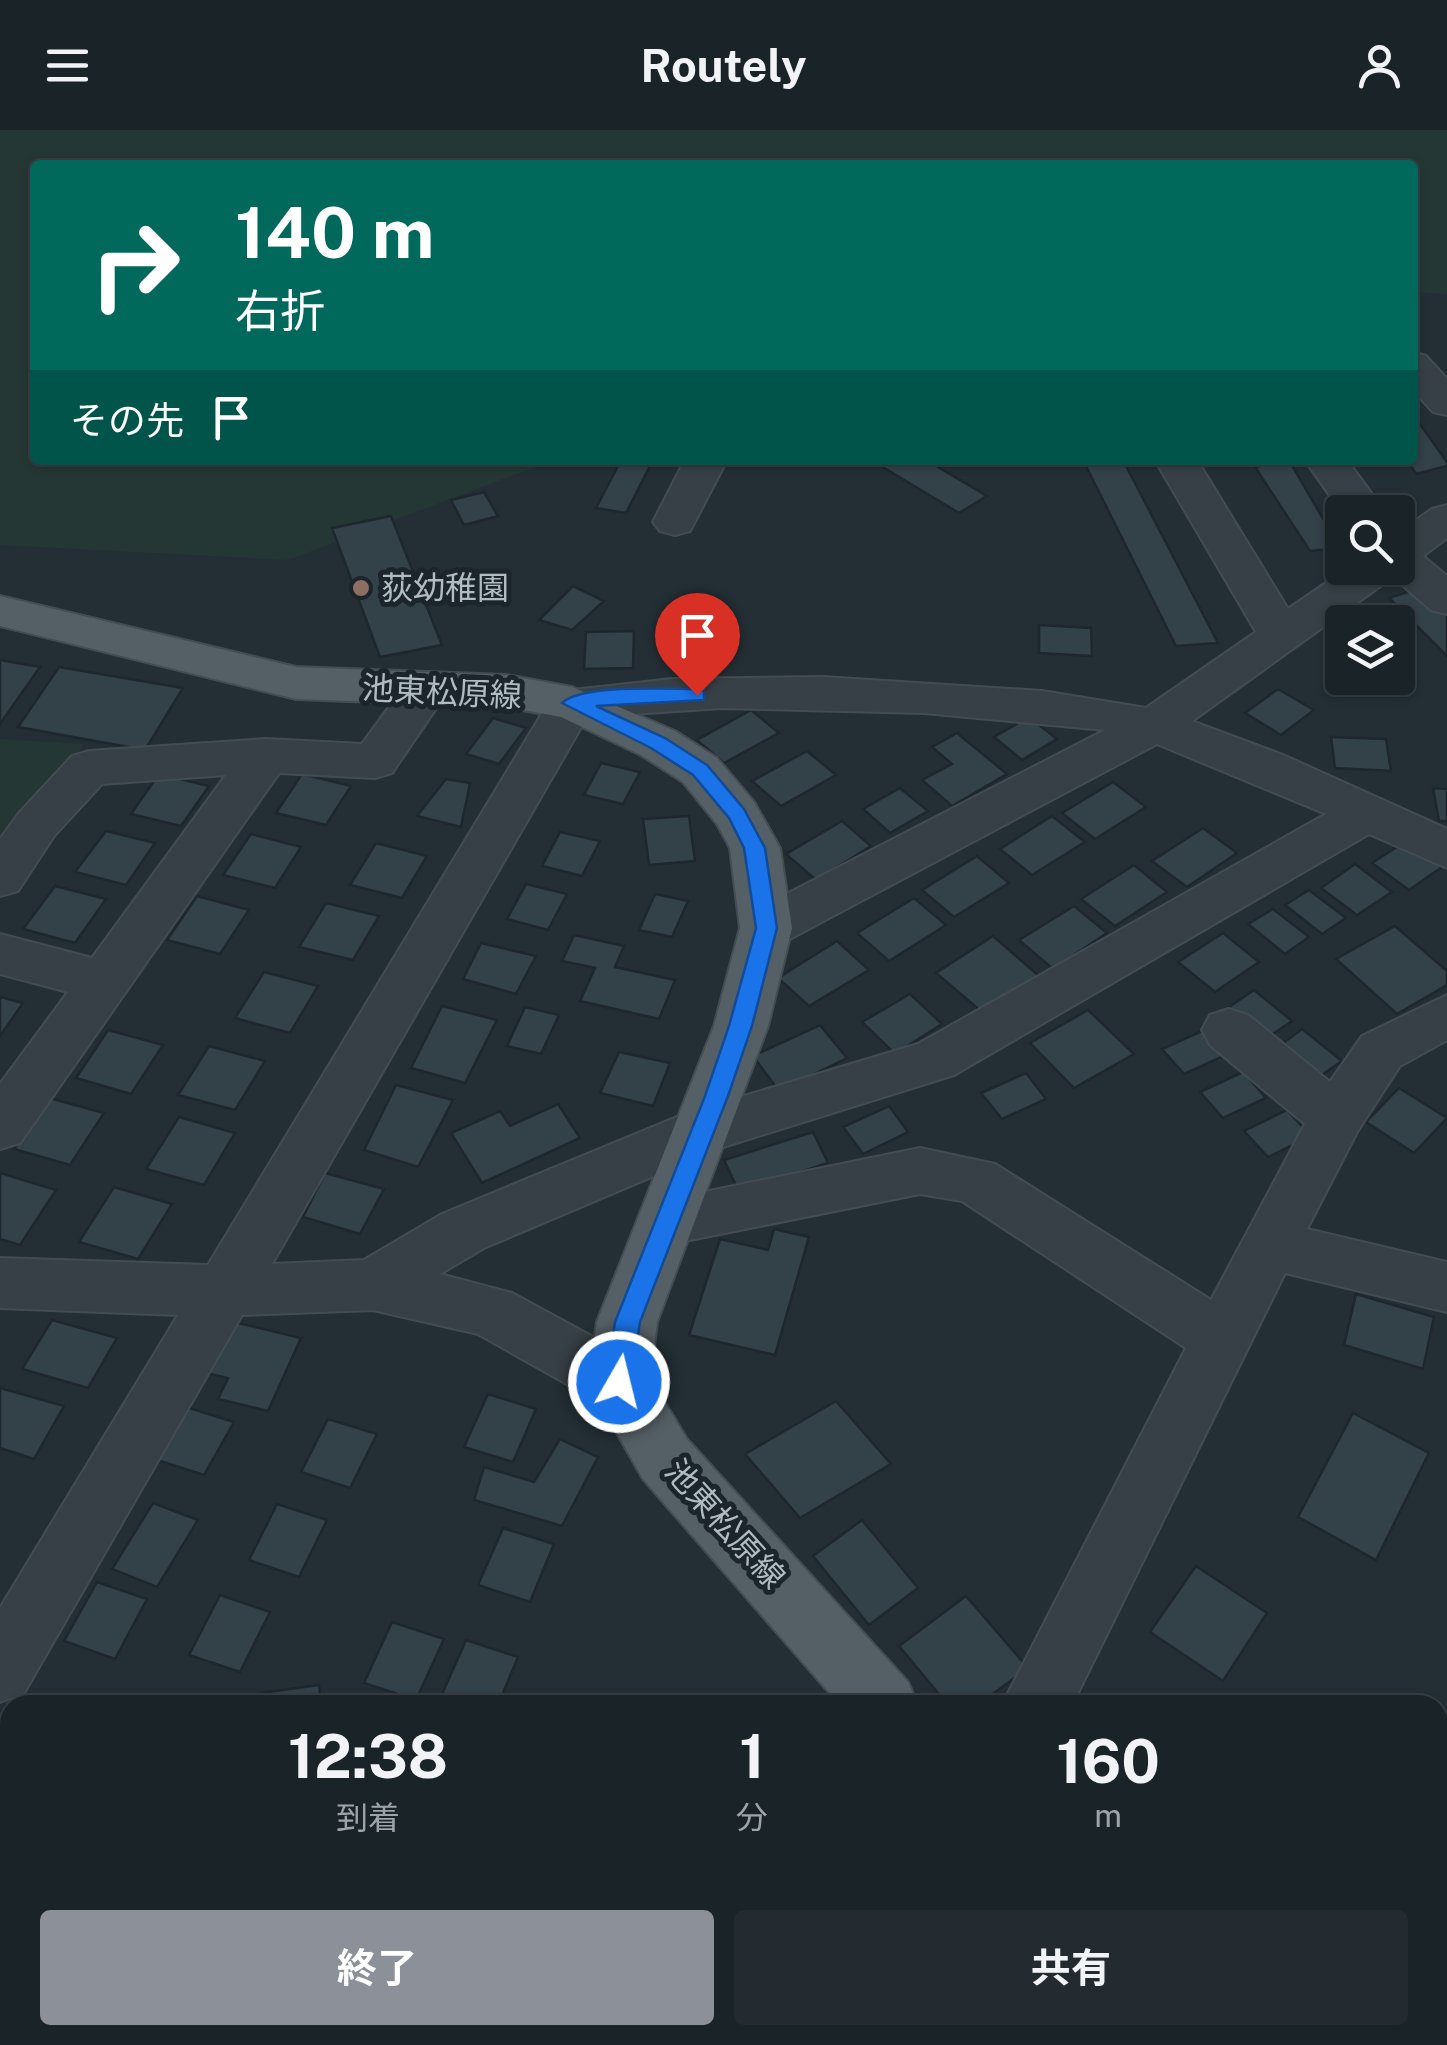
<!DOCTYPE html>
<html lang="ja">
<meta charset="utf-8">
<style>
:root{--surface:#1a2328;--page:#232b30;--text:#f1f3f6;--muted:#9fa4a8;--line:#384045;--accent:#8c9099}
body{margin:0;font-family:"Public Sans","Noto Sans JP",sans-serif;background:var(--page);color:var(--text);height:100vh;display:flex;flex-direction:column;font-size:38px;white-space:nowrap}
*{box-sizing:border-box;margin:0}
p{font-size:32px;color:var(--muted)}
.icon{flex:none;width:55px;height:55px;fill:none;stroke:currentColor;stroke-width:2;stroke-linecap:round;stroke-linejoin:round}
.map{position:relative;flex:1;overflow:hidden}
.details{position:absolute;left:0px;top:1565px;width:1448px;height:350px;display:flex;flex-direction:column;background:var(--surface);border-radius:30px 30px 0 0;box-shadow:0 2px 8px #0004,0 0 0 2px var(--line)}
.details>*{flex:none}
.top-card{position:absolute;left:30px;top:30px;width:1388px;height:305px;border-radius:10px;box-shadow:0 2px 8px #0004,0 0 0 2px var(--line);background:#00695c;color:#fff;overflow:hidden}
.tools{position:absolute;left:1325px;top:365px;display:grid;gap:20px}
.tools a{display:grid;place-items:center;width:90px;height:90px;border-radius:10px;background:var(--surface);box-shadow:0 2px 8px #0004,0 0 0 2px var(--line);font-size:50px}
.pin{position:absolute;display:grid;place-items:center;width:85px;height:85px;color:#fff;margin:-102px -42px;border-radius:50% 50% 50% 0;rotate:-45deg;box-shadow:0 0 10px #0007}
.pin .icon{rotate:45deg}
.me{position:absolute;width:110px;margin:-55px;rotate:8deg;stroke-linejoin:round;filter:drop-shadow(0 0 8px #0008)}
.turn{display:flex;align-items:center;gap:35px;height:210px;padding:0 40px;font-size:45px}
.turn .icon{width:130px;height:130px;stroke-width:2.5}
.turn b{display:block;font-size:70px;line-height:85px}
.then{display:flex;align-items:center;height:95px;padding:0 40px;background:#0003;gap:20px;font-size:38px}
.eta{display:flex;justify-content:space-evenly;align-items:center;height:170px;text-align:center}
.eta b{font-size:60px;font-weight:700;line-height:70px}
.cta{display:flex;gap:20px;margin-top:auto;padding:20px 40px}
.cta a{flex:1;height:115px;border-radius:10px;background:var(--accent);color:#fff;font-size:40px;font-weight:700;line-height:115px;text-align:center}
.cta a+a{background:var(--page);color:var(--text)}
header{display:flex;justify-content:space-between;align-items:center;height:130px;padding:0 40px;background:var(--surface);font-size:45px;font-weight:700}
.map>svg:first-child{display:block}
.green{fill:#253735}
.building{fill:#334149;stroke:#1e272d;stroke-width:2.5}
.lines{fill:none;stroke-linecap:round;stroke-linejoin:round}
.minor-casing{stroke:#434c52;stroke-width:4}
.major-casing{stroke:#434c52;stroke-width:4}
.minor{fill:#374046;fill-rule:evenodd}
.major{fill:#556066;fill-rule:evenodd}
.route{fill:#1a73e8;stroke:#114b97;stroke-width:2.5}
.education-dot{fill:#8d6e63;stroke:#1c252b;stroke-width:4}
.labels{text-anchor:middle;stroke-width:10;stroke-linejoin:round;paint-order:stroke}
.poi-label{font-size:32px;fill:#b1bbc2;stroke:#1c252b;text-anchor:start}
.street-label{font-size:32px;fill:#b1bbc2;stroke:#1c252b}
</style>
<header><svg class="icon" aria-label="menu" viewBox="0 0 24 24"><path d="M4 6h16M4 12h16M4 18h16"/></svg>Routely<svg class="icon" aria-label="person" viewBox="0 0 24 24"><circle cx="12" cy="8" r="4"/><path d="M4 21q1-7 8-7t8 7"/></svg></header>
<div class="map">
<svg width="1447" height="1915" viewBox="0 0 1447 1915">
<rect width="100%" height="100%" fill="#232f35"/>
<g class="green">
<path d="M0,0H1447V164L1413,162L1412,35H35V330H554L288,430L0,415Z"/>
<path d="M0,609L84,614L0,723Z"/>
</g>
<g class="building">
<path d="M1412,283L1447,332V336L1416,344L1407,330H1412Z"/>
<path d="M621,330H653L626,383L596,378Z"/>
<path d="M871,330H926L987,366L959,383Z"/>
<path d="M1083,330H1123L1218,513L1176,516Z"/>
<path d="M1289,330L1340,418L1310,421L1255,337Z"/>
<path d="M484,362L498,386L464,395L451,370Z"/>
<path d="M391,386L442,515L380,527L332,398Z"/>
<path d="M573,456L604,471L572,500L539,490Z"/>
<path d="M1420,458L1447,485V526L1389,468Z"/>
<path d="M1039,495L1091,498L1092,526L1039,523Z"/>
<path d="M634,501L633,538L584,539L586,502Z"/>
<path d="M0,530L40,537L0,594Z"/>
<path d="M59,537L183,558L145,620L18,597Z"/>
<path d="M1278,559L1314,580L1281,605L1245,583Z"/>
<path d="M751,580L779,603L724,633L697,610Z"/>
<path d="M1029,587L1057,609L1022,630L994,607Z"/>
<path d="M493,588L526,598L499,634L466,624Z"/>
<path d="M957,603L1007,644L952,676L922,650L952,634L932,617Z"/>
<path d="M1331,607L1386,609L1391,641L1335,638Z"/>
<path d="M807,621L836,645L781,676L752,651Z"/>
<path d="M601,633L640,642L623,674L584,665Z"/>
<path d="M159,644L209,656L181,696L131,684Z"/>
<path d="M302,644L351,656L326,695L276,683Z"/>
<path d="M446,649L470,653L461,697L417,686Z"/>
<path d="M1113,652L1146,677L1095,709L1062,683Z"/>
<path d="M900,658L928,681L890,703L863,679Z"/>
<path d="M1433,658L1447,659V691H1439Z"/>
<path d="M689,686L695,731L649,735L643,689Z"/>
<path d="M1052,686L1085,712L1032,745L1000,719Z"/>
<path d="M842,691L871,716L816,750L786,724Z"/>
<path d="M1203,698L1237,723L1187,757L1152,731Z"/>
<path d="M106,701L155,713L126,755L75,742Z"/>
<path d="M560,702L600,711L582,746L542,736Z"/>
<path d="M251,704L301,717L275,758L223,745Z"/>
<path d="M1406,711L1442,737L1409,760L1372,733Z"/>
<path d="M376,713L427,726L402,768L350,755Z"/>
<path d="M977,726L1009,753L954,787L922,760Z"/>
<path d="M1355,734L1392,762L1357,785L1321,758Z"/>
<path d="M1134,735L1167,762L1115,796L1081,769Z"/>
<path d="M526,754L567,764L548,800L507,789Z"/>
<path d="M55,756L106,769L75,813L23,799Z"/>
<path d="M1309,760L1346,788L1322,804L1285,775Z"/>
<path d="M655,764L688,771L672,807L639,800Z"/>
<path d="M197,766L249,780L220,824L167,810Z"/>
<path d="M914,768L946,795L889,831L857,803Z"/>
<path d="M326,773L379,786L353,830L299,817Z"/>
<path d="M1074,776L1107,803L1053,839L1019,810Z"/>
<path d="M1273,779L1309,807L1285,824L1248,794Z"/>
<path d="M1395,796L1447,841V855L1397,884L1336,829Z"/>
<path d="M1223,803L1259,832L1215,862L1178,832Z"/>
<path d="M574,805L624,816L615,837L675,850L659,889L580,871L595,838L562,831Z"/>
<path d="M993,806L1039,846L983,883L936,843Z"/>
<path d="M837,811L869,840L809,876L778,848Z"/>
<path d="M481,813L536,826L516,864L463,849Z"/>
<path d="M264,842L318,856L290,903L235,888Z"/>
<path d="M1254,860L1292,891L1267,908L1229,877Z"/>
<path d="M910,864L942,894L895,924L862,892Z"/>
<path d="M0,867L23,873L0,906Z"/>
<path d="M442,876L497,890L465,953L411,938Z"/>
<path d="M525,877L559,885L541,924L507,916Z"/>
<path d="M1088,880L1134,924L1074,958L1030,913Z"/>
<path d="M820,895L847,928L779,961L753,926Z"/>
<path d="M1302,899L1342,931L1316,949L1278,917Z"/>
<path d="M108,900L163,915L131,964L76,948Z"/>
<path d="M1204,900L1226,925L1184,944L1162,919Z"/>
<path d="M209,916L265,931L235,980L178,965Z"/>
<path d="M619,922L670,933L653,976L600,963Z"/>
<path d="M1243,942L1266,968L1223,988L1200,962Z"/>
<path d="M1026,943L1046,969L1002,989L981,963Z"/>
<path d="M396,955L453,970L418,1037L364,1020Z"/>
<path d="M1399,958L1447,988L1414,1023L1366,992Z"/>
<path d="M49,968L104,983L70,1035L14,1019Z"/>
<path d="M558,974L580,1008L482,1053L451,1003L500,981L510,996Z"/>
<path d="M889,976L908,1002L863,1024L843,997Z"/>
<path d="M1287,980L1311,1006L1268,1027L1244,1001Z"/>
<path d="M179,987L235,1003L204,1055L146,1039Z"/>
<path d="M813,1002L828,1033L739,1062L724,1030Z"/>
<path d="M0,1043L56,1060L20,1115L0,1109Z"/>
<path d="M325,1043L384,1059L360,1104L303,1087Z"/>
<path d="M114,1057L172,1074L138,1129L79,1112Z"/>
<path d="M774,1099L809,1107L775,1225L689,1205L720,1109L768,1120Z"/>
<path d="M1356,1164L1434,1187L1423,1239L1344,1215Z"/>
<path d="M52,1190L117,1208L88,1258L22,1239Z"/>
<path d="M226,1190L301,1208L268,1281L218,1269L228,1248L202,1242Z"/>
<path d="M0,1258L64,1276L34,1329L0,1318Z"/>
<path d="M488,1264L536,1279L513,1332L464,1317Z"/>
<path d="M836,1271L891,1334L800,1388L745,1324Z"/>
<path d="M186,1277L234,1292L204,1345L157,1330Z"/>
<path d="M1353,1283L1429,1323L1376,1430L1298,1387Z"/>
<path d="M328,1289L377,1304L350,1358L301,1342Z"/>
<path d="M560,1309L598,1327L562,1396L474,1370L484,1337L534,1352Z"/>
<path d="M153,1373L198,1390L157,1457L112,1439Z"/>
<path d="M277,1374L327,1390L299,1447L249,1430Z"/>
<path d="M862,1390L918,1458L869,1495L813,1426Z"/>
<path d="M503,1398L554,1414L530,1472L478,1455Z"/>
<path d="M1196,1436L1267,1483L1223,1551L1150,1502Z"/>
<path d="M97,1452L147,1469L115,1529L64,1511Z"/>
<path d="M220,1465L270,1482L240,1542L189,1525Z"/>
<path d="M966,1466L1028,1538L978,1575H948L899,1516Z"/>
<path d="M392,1492L444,1509L416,1570L364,1553Z"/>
<path d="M466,1510L518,1527L498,1575H450L439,1571Z"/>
<path d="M319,1555L321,1575H261V1563Z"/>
<path d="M6,1677L10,1678V1753L0,1751V1693Z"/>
<path d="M0,1786L10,1788V1887L5,1899L0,1898Z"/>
<path d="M760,1905H870L858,1915H747Z"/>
</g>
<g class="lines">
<defs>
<g id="minor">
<path d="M1412,222L1426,226L1447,249V285L1433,282L1412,259Z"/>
<path d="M685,330H727L690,401L675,405L660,401L653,392Z"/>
<path d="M1155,330H1197L1288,479L1348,438H1398V403L1432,379L1447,375V408L1423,426L1447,446V484L1431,480L1393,447L1192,591L1283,625L1447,699V738L1369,704L954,945L720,1018L484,1118L440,1144L512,1163L641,1233L650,1252L641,1271L619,1279L597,1271L478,1204L373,1180L242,1185L24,1563L0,1572V1478L178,1185L0,1178V1128L208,1135L555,562L672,549L823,547L1042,561L1146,578L1256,502ZM722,578L924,583L1105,600L748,784L740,798L748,812L766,817L784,812L1157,614L1326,684L918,914L684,984L442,1084L364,1130L272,1134L587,587Z"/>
<path d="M1305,330H1347L1385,382L1342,383Z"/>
<path d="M427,542L443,547L450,558L392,643L375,648L279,643L20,1013L0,1019V954L68,862L0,844V804L92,828L226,645L102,654L54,706L18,761L0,766V709L20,682L72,626L89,621L266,609L362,614L411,547Z"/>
<path d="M1447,865V910L1400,936L1357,1002L1307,1099L1447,1132V1182L1285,1143L1072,1575H1002L1186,1218L962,1071L920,1064L670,1114L650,1107L641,1090L650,1073L920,1018L995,1034L1211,1170L1305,994L1210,915L1202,900L1210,885L1229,879L1248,885L1330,952L1362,906Z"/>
<path d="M1175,1905H1254L1250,1915H1170Z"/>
</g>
<g id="major">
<path d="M0,466L296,537L506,545L572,557L675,601L717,628L754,672L780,718L792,798L768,896L657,1192L650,1248L687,1309L908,1552L918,1575H840L643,1349L588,1252L597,1192L714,896L740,798L730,718L717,694L683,652L641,625L561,587L506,577L296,569L0,496Z"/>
<path d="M1438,1733L1447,1734V1806L1438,1805Z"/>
</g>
</defs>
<use href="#minor" class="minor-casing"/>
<use href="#major" class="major-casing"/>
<use href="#minor" class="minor"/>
<use href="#major" class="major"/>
</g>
<path class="route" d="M697,559L704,561V570L596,576L665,608L707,635L744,679L765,718L777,798L752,896L728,966L640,1192L631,1252L628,1260L619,1263L610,1260L606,1252L615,1192L705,966L729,896L756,798L744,718L729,688L693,645L651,618L562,573C581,554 668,559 697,559Z"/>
<circle class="education-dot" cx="361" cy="458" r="10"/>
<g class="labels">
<g class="poi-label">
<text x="381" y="469">荻幼稚園</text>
</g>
<g class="street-label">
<text transform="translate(442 562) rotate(3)" y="11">池東松原線</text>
<text transform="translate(725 1394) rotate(48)" y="11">池東松原線</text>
</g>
</g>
</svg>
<div class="tools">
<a><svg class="icon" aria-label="search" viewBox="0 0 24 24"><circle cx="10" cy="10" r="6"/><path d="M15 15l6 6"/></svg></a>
<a><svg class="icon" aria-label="layers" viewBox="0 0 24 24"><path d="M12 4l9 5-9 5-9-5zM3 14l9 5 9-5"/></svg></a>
</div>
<div class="pin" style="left:697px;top:565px;background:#d93025"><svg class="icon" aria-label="arrive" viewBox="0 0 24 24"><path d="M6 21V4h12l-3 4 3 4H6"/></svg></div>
<svg class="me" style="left:619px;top:1252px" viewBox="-20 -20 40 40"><circle r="17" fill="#1a73e8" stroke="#fff" stroke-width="3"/><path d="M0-11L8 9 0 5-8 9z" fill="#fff"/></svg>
<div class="top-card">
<div class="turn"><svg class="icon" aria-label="right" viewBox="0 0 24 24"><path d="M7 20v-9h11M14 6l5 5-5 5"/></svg><div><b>140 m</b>右折</div></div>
<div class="then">その先<svg class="icon" aria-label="arrive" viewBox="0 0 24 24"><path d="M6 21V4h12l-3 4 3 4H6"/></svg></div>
</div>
<section class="details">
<div class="eta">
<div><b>12:38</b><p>到着</p></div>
<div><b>1</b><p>分</p></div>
<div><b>160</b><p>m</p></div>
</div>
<div class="cta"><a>終了</a><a>共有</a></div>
</section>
</div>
